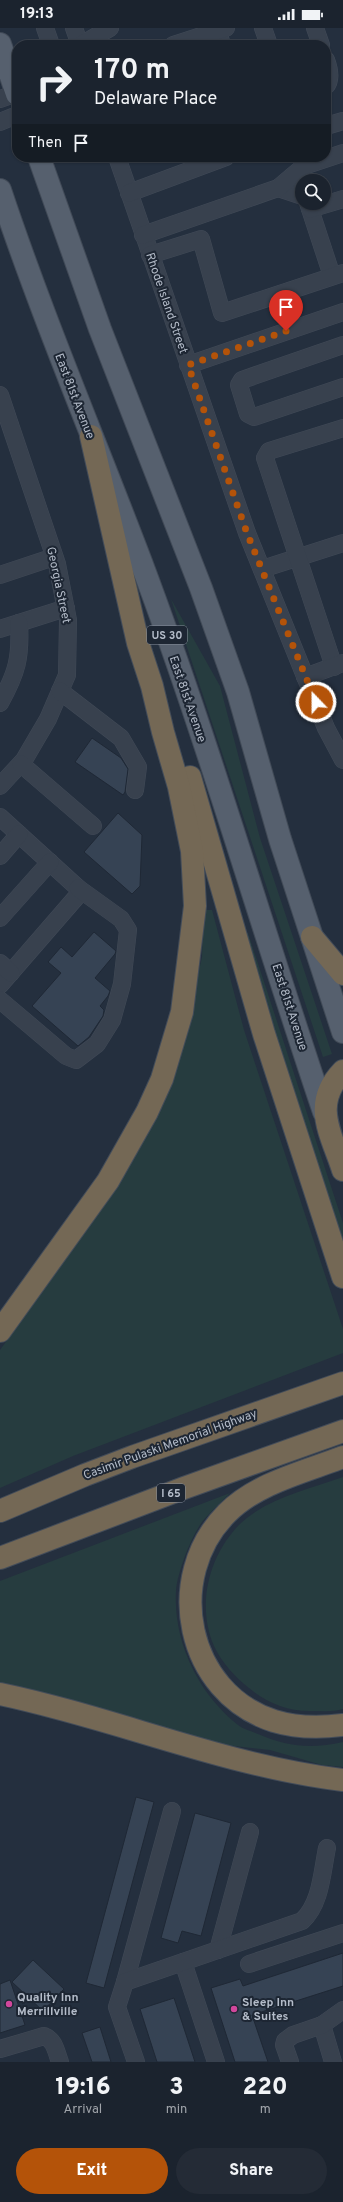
<!DOCTYPE html>
<style>
:root{--surface:#1b232e;--page:#242b36;--text:#f1f3f6;--muted:#a0a4aa;--line:#39404a;--accent:#b45309}
body{margin:0;font-family:Overpass,sans-serif;background:var(--page);color:var(--text);height:100vh;display:flex;flex-direction:column;font-size:15px;white-space:nowrap}
*{box-sizing:border-box;margin:0}
p{font-size:13px;color:var(--muted)}
.icon{flex:none;width:22px;height:22px;fill:none;stroke:currentColor;stroke-width:2;stroke-linecap:round;stroke-linejoin:round}
.map{position:relative;height:2034px;overflow:hidden}
.panel{display:flex;flex-direction:column;background:var(--surface);flex:1}
.panel>*{flex:none}
.hud{position:absolute;left:12px;top:12px;width:319px;height:122px;border-radius:16px;box-shadow:0 1px 3px #0004,0 0 0 1px var(--line);background:#1b232e;color:var(--text);overflow:hidden}
.buttons{position:absolute;left:295px;top:146px;display:grid;gap:8px}
.buttons a{display:grid;place-items:center;width:36px;height:36px;border-radius:50%;background:var(--surface);box-shadow:0 1px 3px #0004,0 0 0 1px var(--line);font-size:20px}
.pin{position:absolute;display:grid;place-items:center;width:34px;height:34px;color:#fff;margin:-41px -17px;border-radius:50% 50% 50% 0;rotate:-45deg;box-shadow:0 0 4px #0007}
.pin .icon{rotate:45deg}
.me{position:absolute;width:44px;margin:-22px;rotate:338deg;stroke-linejoin:round;filter:drop-shadow(0 0 3px #0008)}
.turn{display:flex;align-items:center;gap:14px;height:84px;padding:0 16px;font-size:18px}
.turn .icon{width:52px;height:52px;stroke-width:2.5}
.turn b{display:block;font-size:28px;line-height:34px}
.then{display:flex;align-items:center;height:38px;padding:0 16px;background:#0003;gap:8px;font-size:15px}
.eta{display:flex;justify-content:space-evenly;align-items:center;height:68px;text-align:center}
.eta b{font-size:24px;font-weight:800;line-height:28px}
.primary-button{display:flex;gap:8px;margin-top:auto;padding:8px 16px}
.primary-button a{flex:1;height:46px;border-radius:24px;background:var(--accent);color:#fff;font-size:16px;font-weight:800;line-height:46px;text-align:center}
.primary-button a+a{background:var(--page);color:var(--text)}
.status{display:flex;justify-content:space-between;align-items:center;height:28px;padding:0 20px;background:var(--surface);direction:ltr}
.status svg{height:11px;fill:currentColor}
.map>svg:first-child{display:block}
.green{fill:#263c3f}
.building{fill:#364354;stroke:#1f2835}
.lines{fill:none;stroke-linecap:round;stroke-linejoin:round}
.minor-casing{stroke:#414a57;stroke-width:18}
.major-casing{stroke:#414a57;stroke-width:24}
.highway-casing{stroke:#434c59;stroke-width:24}
.minor{stroke:#38414e;stroke-width:17}
.major{stroke:#56606e;stroke-width:22}
.highway{stroke:#746855;stroke-width:22}
.route{stroke:#b45309;stroke-width:7;stroke-dasharray:0 12.6}
.hotel-dot{fill:#d1479c;stroke:#1d2633;stroke-width:1.5}
.labels{text-anchor:middle;stroke-width:4;stroke-linejoin:round;paint-order:stroke}
.shield{fill:#1d2633;stroke:#878f9c;stroke-width:1}
.shield-label{font-size:11px;font-weight:bold;fill:#b4bcc9}
.street-label{font-size:12px;fill:#b4bcc9;stroke:#1d2633}
.poi-label{font-size:12px;font-weight:bold;fill:#b4bcc9;stroke:#1d2633;text-anchor:start}
</style>
<div class="status"><b>19:13</b><svg viewBox="0 0 49 12"><path d="M0 12V9h3v3zM5 12V6h3v6zM10 12V3h3v9zM15 12V0h3v12zM26 1h20v11H26zM47 4h2v5h-2z"/></svg></div>
<div class="map">
<svg width="343" height="2034" viewBox="0 0 343 2034">
<rect width="100%" height="100%" fill="#242f3e"/>
<g class="green">
<path d="M171,571L220,658L260,810L332,1026L323,1029Z"/>
<path d="M203,882H212L244,1002L343,1301V1325L73,1428L0,1460V1322L61,1238L124,1142L186,1001L202,929Z"/>
<path d="M245,905H248L343,1195V1216L266,983Z"/>
<path d="M343,1449V1681C334,1684 323,1683 313,1683C289,1684 267,1675 249,1660C235,1649 222,1635 214,1618C196,1577 209,1526 241,1495C268,1470 309,1461 343,1449Z"/>
<path d="M230,1465C221,1475 210,1484 202,1494C191,1509 178,1543 176,1562C173,1614 198,1665 238,1697C243,1701 251,1703 258,1706C287,1719 312,1721 343,1714V1739L322,1737L270,1722L198,1714L0,1659V1553Z"/>
</g>
<g class="building">
<path d="M92,710L121,730L128,741L125,764L123,767L75,734Z"/>
<path d="M118,785L142,807L140,858L132,866L84,824Z"/>
<path d="M94,904L116,923L115,926L95,950L110,963L108,968L100,978L104,982L103,988L89,1009L78,1018L32,978L61,945L48,934L61,919L72,929Z"/>
<path d="M136,1769L154,1774L104,1960L86,1955Z"/>
<path d="M195,1785L231,1795L201,1908L182,1903L178,1915L161,1910Z"/>
<path d="M343,1925V1958L252,1987L268,2034H235L211,1960L240,1951L243,1958Z"/>
<path d="M33,1932L64,1961L43,1983L12,1954Z"/>
<path d="M10,1952L25,1997L0,2005V1956Z"/>
<path d="M174,1970L195,2034H157L140,1981Z"/>
<path d="M100,1999L111,2034H92L82,2005Z"/>
</g>
<g class="lines">
<defs>
<g id="minor">
<path d="M45,0L51,17"/>
<path d="M74,0L80,17"/>
<path d="M263,0L269,17"/>
<path d="M315,0L321,17"/>
<path d="M218,3L222,17"/>
<path d="M81,17L110,0"/>
<path d="M173,17L226,0"/>
<path d="M326,32C329,40 332,51 326,58"/>
<path d="M0,71L17,65"/>
<path d="M0,94L17,87"/>
<path d="M326,98L343,93"/>
<path d="M117,129L247,505L326,700L343,732"/>
<path d="M278,160L302,168"/>
<path d="M129,165L226,129"/>
<path d="M308,175L332,248"/>
<path d="M310,181L343,171"/>
<path d="M143,207L278,160L304,138L343,125"/>
<path d="M150,227L201,211L222,285L343,245"/>
<path d="M343,317L242,352L239,357L248,386L254,389L343,359"/>
<path d="M188,337L343,284"/>
<path d="M0,367L57,536L68,592L67,647L48,691L24,732L0,758"/>
<path d="M262,541L343,515"/>
<path d="M0,547L54,529"/>
<path d="M0,601L66,580"/>
<path d="M334,639L265,430L269,423L343,400"/>
<path d="M305,649L343,635"/>
<path d="M60,663L121,710L138,739L135,762"/>
<path d="M0,675C17,645 21,629 19,595"/>
<path d="M21,736L93,798"/>
<path d="M0,789L78,860L79,866L0,957"/>
<path d="M0,828L19,806"/>
<path d="M0,890L50,834"/>
<path d="M0,935L11,945"/>
<path d="M0,972L66,1028L76,1032L97,1016L112,992L122,956L128,902L121,891L78,860"/>
<path d="M218,1922L250,1804"/>
<path d="M183,1934L216,2034"/>
<path d="M249,1936L343,1905"/>
<path d="M125,1954L172,1783"/>
<path d="M322,1997L333,2034"/>
<path d="M0,2021L44,2008C55,2012 56,2024 60,2034"/>
<path d="M136,2034L117,1979L125,1954L302,1893C321,1876 322,1844 327,1820"/>
<path d="M290,2034L284,2017L285,2013L293,2007L322,1997L343,1982"/>
</g>
<g id="major">
<path d="M0,16L17,66"/>
<path d="M39,129L100,301L201,560L238,664L280,811L343,1004"/>
<path d="M0,162C42,288 94,410 141,534C209,715 262,901 324,1084"/>
</g>
<g id="highway">
<path d="M190,749L264,1006L343,1249"/>
<path d="M312,909L343,946"/>
<path d="M343,1043C311,1076 331,1105 343,1142"/>
<path d="M0,1303L108,1153L147,1084L162,1051L182,984L195,878L192,823L179,759L163,704L152,658L138,615L91,408"/>
<path d="M343,1429C304,1444 257,1455 227,1485C163,1549 186,1665 274,1693C297,1700 319,1700 343,1697"/>
<path d="M0,1483L85,1447L132,1429L343,1355"/>
<path d="M0,1530L184,1460L343,1403"/>
<path d="M0,1666C115,1690 226,1738 343,1752"/>
</g>
</defs>
<use href="#minor" class="minor-casing"/>
<use href="#major" class="major-casing"/>
<use href="#highway" class="highway-casing"/>
<use href="#minor" class="minor"/>
<use href="#major" class="major"/>
<use href="#highway" class="highway"/>
</g>
<g class="lines">
<path class="route" d="M286,303L188,337L247,505L316,674"/>
</g>
<g class="hotel-dot">
<circle cx="9" cy="1976" r="4"/>
<circle cx="234" cy="1981" r="4"/>
</g>
<g class="labels">
<g class="shield">
<rect x="147" y="598" width="40" height="18" rx="3"/>
<rect x="157" y="1456" width="28" height="18" rx="3"/>
</g>
<g class="shield-label">
<text x="167" y="611">US 30</text>
<text x="171" y="1469">I 65</text>
</g>
<g class="street-label">
<text transform="translate(167 275) rotate(71)" y="4">Rhode Island Street</text>
<text transform="translate(75 368) rotate(69)" y="4">East 81st Avenue</text>
<text transform="translate(59 557) rotate(78)" y="4">Georgia Street</text>
<text transform="translate(188 671) rotate(71)" y="4">East 81st Avenue</text>
<text transform="translate(290 979) rotate(72)" y="4">East 81st Avenue</text>
<text transform="translate(170 1416) rotate(-20)" y="4">Casimir Pulaski Memorial Highway</text>
</g>
<g class="poi-label">
<text x="17" y="1973">Quality Inn<tspan x="17" dy="14">Merrillville</tspan></text>
<text x="242" y="1978">Sleep Inn<tspan x="242" dy="14">&amp; Suites</tspan></text>
</g>
</g>
</svg>
<div class="buttons">
<a><svg class="icon" aria-label="search" viewBox="0 0 24 24"><circle cx="10" cy="10" r="6"/><path d="M15 15l6 6"/></svg></a>
</div>
<div class="pin" style="left:286px;top:303px;background:#d93025"><svg class="icon" aria-label="arrive" viewBox="0 0 24 24"><path d="M6 21V4h12l-3 4 3 4H6"/></svg></div>
<svg class="me" style="left:316px;top:674px" viewBox="-20 -20 40 40"><circle r="17" fill="#b45309" stroke="#fff" stroke-width="3"/><path d="M0-11L8 9 0 5-8 9z" fill="#fff"/></svg>
<div class="hud">
<div class="turn"><svg class="icon" aria-label="right" viewBox="0 0 24 24"><path d="M7 20v-9h11M14 6l5 5-5 5"/></svg><div><b>170 m</b>Delaware Place</div></div>
<div class="then">Then<svg class="icon" aria-label="arrive" viewBox="0 0 24 24"><path d="M6 21V4h12l-3 4 3 4H6"/></svg></div>
</div>
</div>
<section class="panel">
<div class="eta">
<div><b>19:16</b><p>Arrival</p></div>
<div><b>3</b><p>min</p></div>
<div><b>220</b><p>m</p></div>
</div>
<div class="primary-button"><a>Exit</a><a>Share</a></div>
</section>
